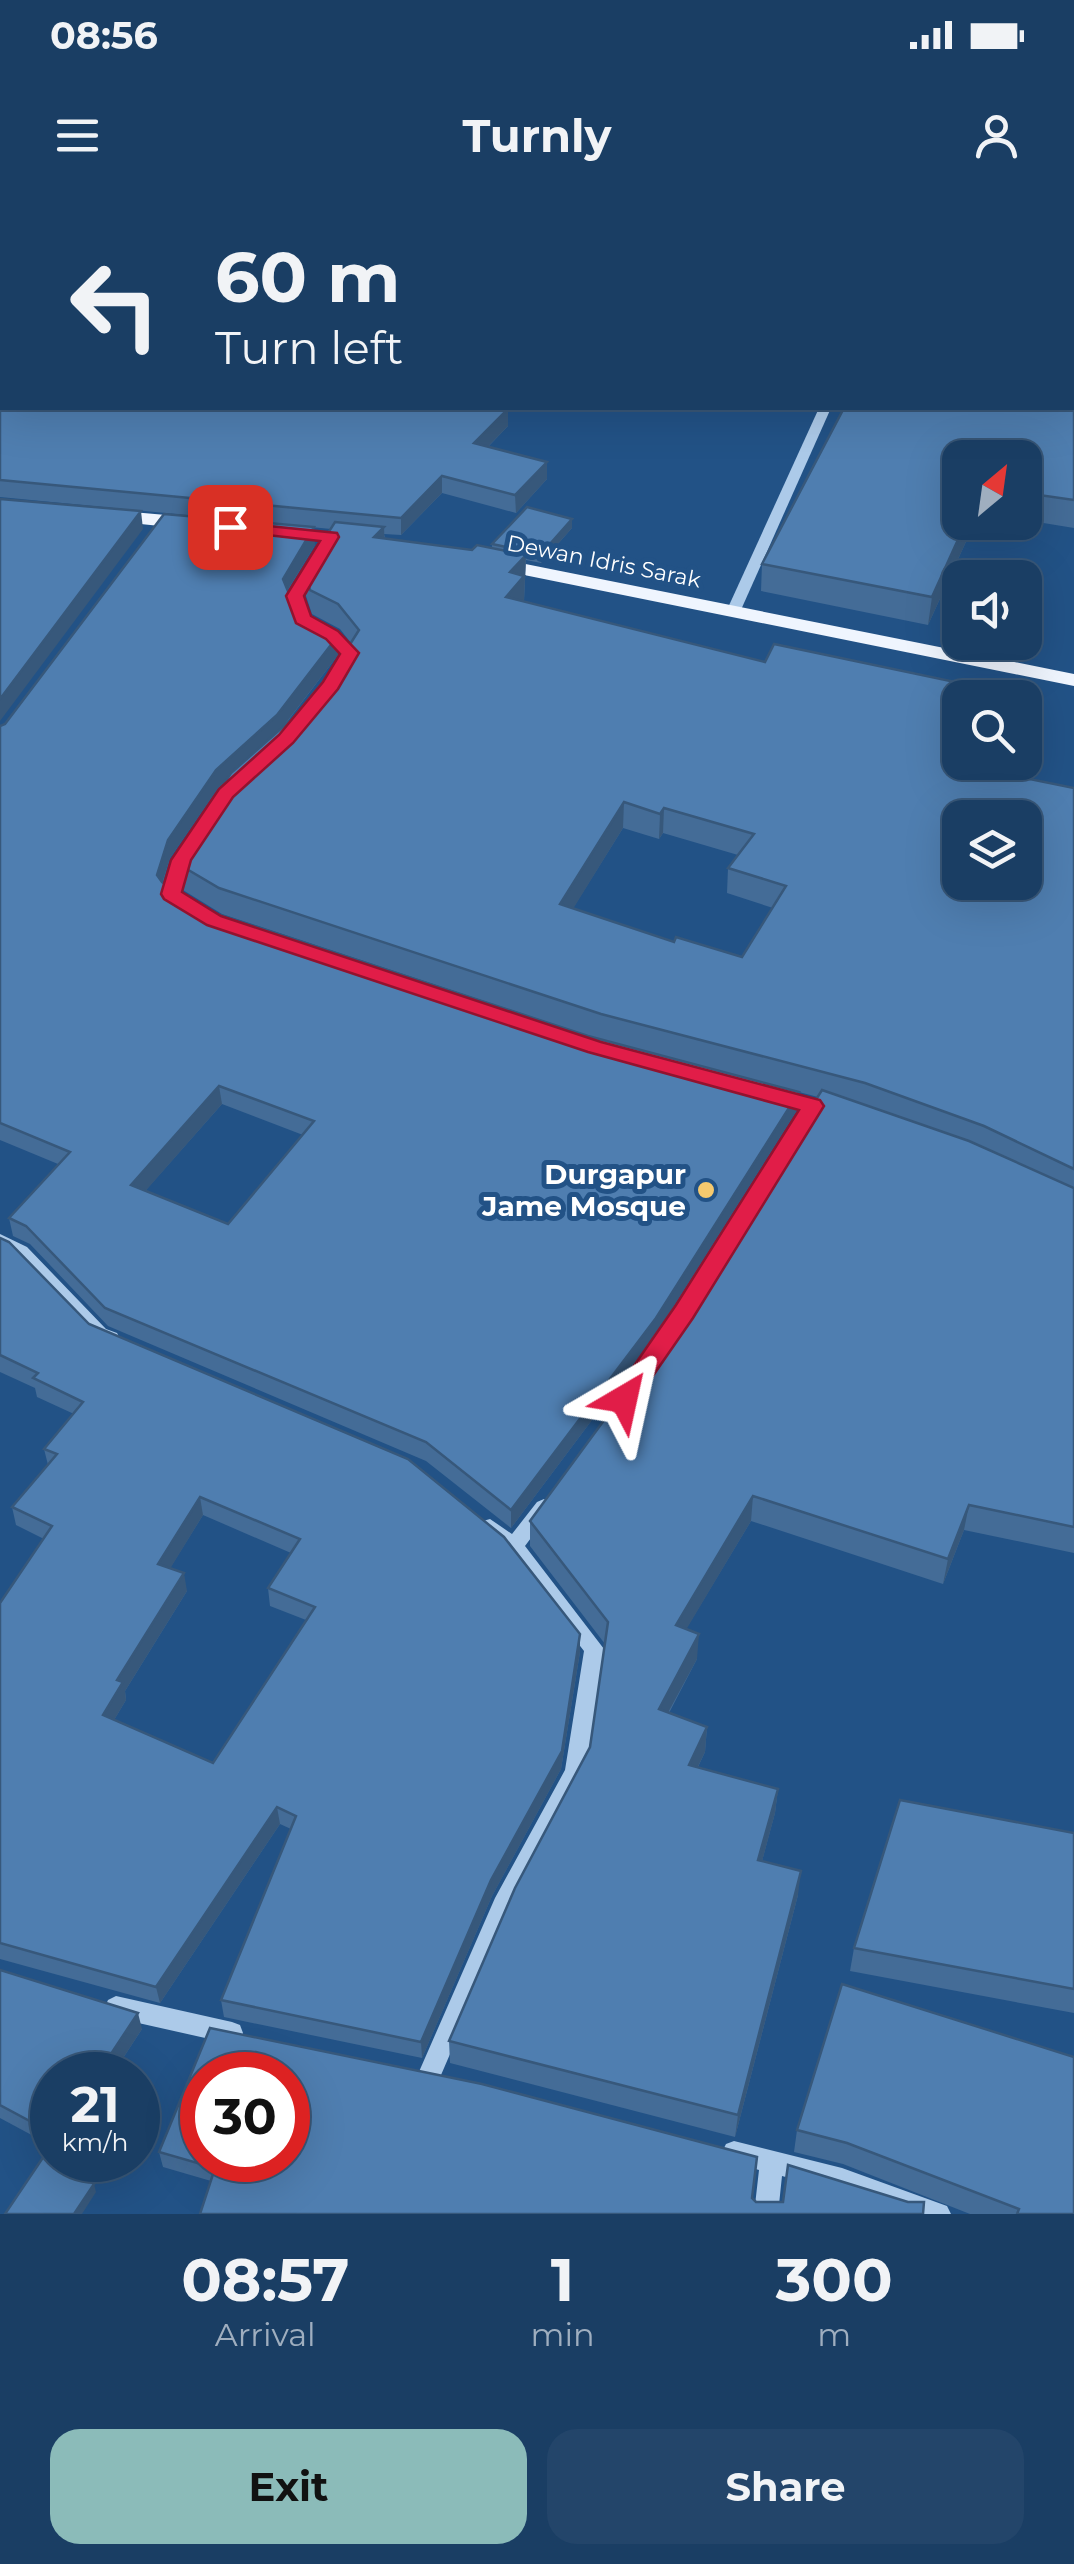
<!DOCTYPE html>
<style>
:root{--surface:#1a3e64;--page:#23456a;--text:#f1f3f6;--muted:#9faebf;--line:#385778;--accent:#8bbbb9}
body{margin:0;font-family:Montserrat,sans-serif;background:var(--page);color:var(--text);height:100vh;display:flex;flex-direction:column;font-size:38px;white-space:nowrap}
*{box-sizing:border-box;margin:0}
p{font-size:32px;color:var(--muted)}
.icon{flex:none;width:55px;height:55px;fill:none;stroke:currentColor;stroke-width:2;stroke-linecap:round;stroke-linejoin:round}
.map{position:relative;height:2014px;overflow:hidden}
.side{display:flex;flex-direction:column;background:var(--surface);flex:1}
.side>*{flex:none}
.guide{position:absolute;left:0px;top:0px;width:1075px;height:210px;box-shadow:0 10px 40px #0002,0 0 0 2px var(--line);background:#1a3e64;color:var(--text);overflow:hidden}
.needle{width:65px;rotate:29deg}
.buttons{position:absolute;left:942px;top:240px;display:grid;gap:20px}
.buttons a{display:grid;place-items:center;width:100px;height:100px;border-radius:20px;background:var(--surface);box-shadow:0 10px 40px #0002,0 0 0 2px var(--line);font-size:50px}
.speed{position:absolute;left:30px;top:1852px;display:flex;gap:20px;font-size:50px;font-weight:700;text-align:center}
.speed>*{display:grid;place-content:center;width:130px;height:130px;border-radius:50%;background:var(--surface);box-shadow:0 10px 40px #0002,0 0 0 2px var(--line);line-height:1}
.speed small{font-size:25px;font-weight:400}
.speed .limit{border:15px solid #d22;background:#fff;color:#111}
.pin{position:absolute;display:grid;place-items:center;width:85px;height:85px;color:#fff;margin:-42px;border-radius:20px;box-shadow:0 5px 15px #0006}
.me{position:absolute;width:110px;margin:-55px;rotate:36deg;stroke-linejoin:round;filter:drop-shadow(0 0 8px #0008)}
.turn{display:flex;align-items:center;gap:35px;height:210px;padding:0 50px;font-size:45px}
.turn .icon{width:130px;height:130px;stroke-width:2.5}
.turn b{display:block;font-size:70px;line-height:85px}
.eta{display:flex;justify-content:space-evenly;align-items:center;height:170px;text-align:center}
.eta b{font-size:60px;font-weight:700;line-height:70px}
.cta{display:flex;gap:20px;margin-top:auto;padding:20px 50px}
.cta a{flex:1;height:115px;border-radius:30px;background:var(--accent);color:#111;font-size:40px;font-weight:700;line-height:115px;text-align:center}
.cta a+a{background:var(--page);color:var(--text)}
.status{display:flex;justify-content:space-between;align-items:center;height:70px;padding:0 50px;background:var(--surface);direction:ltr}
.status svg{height:28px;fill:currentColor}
header{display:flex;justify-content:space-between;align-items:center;height:130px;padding:0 50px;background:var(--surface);font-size:45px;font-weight:700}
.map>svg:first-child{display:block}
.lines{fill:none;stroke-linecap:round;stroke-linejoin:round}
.minor{fill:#accae9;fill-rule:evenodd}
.major{fill:#eff5fe;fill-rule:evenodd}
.wall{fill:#446c97;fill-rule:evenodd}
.shaded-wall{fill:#37587b}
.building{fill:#4f7eb0;stroke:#37587b;stroke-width:2.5;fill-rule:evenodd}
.route{fill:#e11d48;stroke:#92132f;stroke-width:2.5}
.poi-dot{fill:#f5c96e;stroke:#225286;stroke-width:4}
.labels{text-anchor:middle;stroke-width:10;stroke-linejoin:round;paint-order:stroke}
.far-street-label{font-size:22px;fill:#fff;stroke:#225286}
.poi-label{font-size:28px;font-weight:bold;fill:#fff;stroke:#225286;text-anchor:end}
</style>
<div class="status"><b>08:56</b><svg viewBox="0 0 49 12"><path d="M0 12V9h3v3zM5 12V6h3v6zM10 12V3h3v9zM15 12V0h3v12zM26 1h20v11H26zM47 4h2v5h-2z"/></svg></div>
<header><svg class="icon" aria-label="menu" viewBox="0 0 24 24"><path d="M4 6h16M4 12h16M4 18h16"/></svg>Turnly<svg class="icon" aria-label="person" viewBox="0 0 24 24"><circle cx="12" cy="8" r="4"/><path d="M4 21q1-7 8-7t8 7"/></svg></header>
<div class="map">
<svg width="1074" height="2014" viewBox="0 0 1074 2014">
<rect width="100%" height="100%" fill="#225286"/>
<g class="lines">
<g class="minor">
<path d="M819,208H831L740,412L733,416L728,415L726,412Z"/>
<path d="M318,354L325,358L302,395L309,417L337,432L357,453L346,471L341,472L334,468L343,454L327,438L298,422L288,395L313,355Z"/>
<path d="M195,634L203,639L189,660L179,692L195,704L187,709L163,694L173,660L190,636Z"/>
<path d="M776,891L839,907L841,911L833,917L770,901L768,897Z"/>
<path d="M0,1034L27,1047L106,1129L117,1133L120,1138L117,1143L111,1145L94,1139L15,1057L0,1048Z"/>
<path d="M544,1299L551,1302L554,1307L525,1346L604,1449L586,1571L512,1710L438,1882L430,1885L422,1882L418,1874L495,1698L565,1570L584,1451L507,1352L480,1327L483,1321L490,1319L512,1334L537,1302Z"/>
<path d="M116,1796L232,1822L240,1825L243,1833L240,1841L232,1844L116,1818L108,1814L105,1807L108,1800Z"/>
<path d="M734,1941L842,1968L947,2006L951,2014H906L842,1992L782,1976L778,2014H754L759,1970L726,1960L722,1952L726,1944Z"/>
</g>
<g class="major">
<path d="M109,310L189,317L198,323L189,329L102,320L100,316Z"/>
<path d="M496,358L1074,474V486L489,368V360Z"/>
</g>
</g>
<g class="wall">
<path d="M0,0H796L794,2H2L508,226L488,247L547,279L516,313L442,293L401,335L384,334L385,338L472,350L492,349V344L572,328L541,363L526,360L524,401L765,462L1031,498L1027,523L1006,574L1074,588V1353L964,1330L943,1384L751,1321L686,1429L697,1459L669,1513L707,1527L705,1552L698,1567L778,1589L775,1613L762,1661L798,1695L735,1937L450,1863L449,1841L590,1547L605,1444L530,1346V1321L674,1125L818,897L685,862L799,892L797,910L655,1136L511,1328L426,1261L108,1126L30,1044L13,1036L9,1018L58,964L0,940V526L315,345L288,390L295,408L338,455L284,526L292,519L337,465L351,443L340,429L312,414L306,396L304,371L331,329L0,297ZM227,580L180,665L183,690L222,714L599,839L205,710L163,682L170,658L218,588ZM623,628L659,639L663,633L738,655L728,668L727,693L773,708L742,757L674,742L573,708ZM222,904L303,935L228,1024L145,991Z"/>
<path d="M1074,0V328L1025,320V258H960V322H975L928,425L761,391L762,364Z"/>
<path d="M0,1038L89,1124L580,1434V1452L561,1569L492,1696L422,1858L224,1817L221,1800L291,1629L280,1624L160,1803L0,1759V1403L44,1339L16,1325L12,1307L48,1265L44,1249L74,1214L37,1197L35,1188L0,1172ZM203,1315L291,1353L268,1388L270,1406L306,1420L213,1563L114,1520L126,1500L125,1491L187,1391L170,1368Z"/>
<path d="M1074,1633V1813L850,1771L854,1748Z"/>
<path d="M0,1770L142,1829L112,1875H52V1946L0,1918Z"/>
<path d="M1074,1857V2014H970L843,1964L794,1952L797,1930Z"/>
<path d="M159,1952L752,1998L756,2002L211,1981L163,1967Z"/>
</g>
<g class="shaded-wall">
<path d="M508,209V226L474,261V243Z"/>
<path d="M547,262V279L516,313L515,295Z"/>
<path d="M442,276V293L401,335V318Z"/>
<path d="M141,311L143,329L0,521V499Z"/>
<path d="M572,319V328L541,363V354Z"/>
<path d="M966,322H975L928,425L932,397Z"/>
<path d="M314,327L315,345L284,396L283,379Z"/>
<path d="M384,327L385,352L374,337Z"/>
<path d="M526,355L524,401L506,397L510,372Z"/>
<path d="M337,437L338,455L278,533L218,588L170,658L159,693L157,675L168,640L216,570Z"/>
<path d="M1031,498L1027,523L1025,528V513Z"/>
<path d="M1005,562H1011L996,599L1000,573Z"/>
<path d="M624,602L623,628L560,730V704Z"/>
<path d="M664,608L663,633L659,639L660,614Z"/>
<path d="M219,886L222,904L134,1004L131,985Z"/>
<path d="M799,892L797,910L655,1136L511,1328V1310Z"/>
<path d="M753,1296L751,1321L674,1450L676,1425Z"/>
<path d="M200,1297L203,1315L162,1382L158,1364Z"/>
<path d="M969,1305L964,1330L943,1384L948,1359Z"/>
<path d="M184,1373L187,1391L125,1491L126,1500L107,1532L103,1515L117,1480Z"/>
<path d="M580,1434V1452L561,1569L492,1696L422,1858L421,1842Z"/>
<path d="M699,1434L697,1459L657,1533L659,1509Z"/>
<path d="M707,1527L705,1552L687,1589L689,1565Z"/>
<path d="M778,1589L775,1613L756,1684L758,1660Z"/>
<path d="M277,1607L280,1624L160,1803L156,1787Z"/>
<path d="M801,1671L798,1695L735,1937L738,1915Z"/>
<path d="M138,1813L142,1829L112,1875H97Z"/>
<path d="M94,1984L96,1992L82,2014H74Z"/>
</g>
<g class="building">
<path d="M2,0H787L785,2H2V110L0,101V4H2Z"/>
<path d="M932,0H1074V300L1025,293V258H960V322H966L932,397L762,364L844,208H1072V2H931Z"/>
<path d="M2,114V208H503L508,209L474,243L547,262L515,295L442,276L401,318L0,280V115Z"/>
<path d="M0,299L141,311L0,499Z"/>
<path d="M527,307L572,319L541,354L492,344Z"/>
<path d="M164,314L314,327L283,379L295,408L324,423L337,437L277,515L216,570L168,640L157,675L162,682L205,710L588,836L799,892L656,1118L511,1310L426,1242L105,1108L26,1026L9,1018L70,952L0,923V526L5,524ZM219,886L314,921L228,1024L131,985Z"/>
<path d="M335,322L384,327L374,337L472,350L477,345L526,355L510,372L524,376L506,397L765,462L774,444L1031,498L1025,513V498H960V562H1005L1000,573L1074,588V969L984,926L865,883L601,814L219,688L180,665L189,636L231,573L292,519L337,465L359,430L338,404L310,390L304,371ZM624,602L660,614L664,608L754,634L728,668L786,686L742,757L676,737L674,742L560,704ZM960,618H1025V682H960Z"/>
<path d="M822,890L969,941L1074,988V1327L969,1305L948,1359L753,1296L676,1425L699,1434L659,1509L707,1527L689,1565L778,1589L758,1660L801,1671L738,1915L449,1841L515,1688L590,1547L608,1422L530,1321L674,1125Z"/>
<path d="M0,1038L9,1042L89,1124L408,1259L504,1337L580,1434L562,1551L491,1680L421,1842L221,1800L296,1616L277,1607L156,1787L0,1743V1403L52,1326L12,1307L57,1254L44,1249L83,1202L33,1178L38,1173L0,1155ZM200,1297L300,1339L268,1388L315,1407L213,1563L103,1515L123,1482L117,1480L184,1373L158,1364Z"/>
<path d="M900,1600L1074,1633V1789L854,1748Z"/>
<path d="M0,1770L138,1813L97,1875H52V1933L0,1905Z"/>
<path d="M842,1784L1074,1857V2014H1017L1019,2009L847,1943L797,1930Z"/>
<path d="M210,1828L482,1884L757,1957L752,1998L756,2002H783L788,1965L908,2002H924L923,2014H200L215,1968L159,1952ZM202,1875H288V1960H202Z"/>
<path d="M44,1956L94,1984L74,2014H5Z"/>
</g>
<path class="route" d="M230,322L337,333L339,337L304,396L311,416L338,431L359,453L338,489L293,543L233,597L191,660L182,692L221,716L601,842L820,900L824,906L693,1118L632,1206H615L611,1199L676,1105L799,910L588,852L207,725L164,699L161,694L171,660L219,589L279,535L323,482L340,454L326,439L296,423L286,396L320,341L224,330L221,327Z"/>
<circle class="poi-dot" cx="706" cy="990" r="10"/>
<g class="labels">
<g class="far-street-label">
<text transform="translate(604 361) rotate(11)" y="8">Dewan Idris Sarak</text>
</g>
<g class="poi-label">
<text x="686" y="984">Durgapur<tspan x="686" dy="32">Jame Mosque</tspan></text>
</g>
</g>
</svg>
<div class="buttons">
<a><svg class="needle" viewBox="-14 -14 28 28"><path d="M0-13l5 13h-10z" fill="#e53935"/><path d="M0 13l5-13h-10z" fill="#9faebf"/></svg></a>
<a><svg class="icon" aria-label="sound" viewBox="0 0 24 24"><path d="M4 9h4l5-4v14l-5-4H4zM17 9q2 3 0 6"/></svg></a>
<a><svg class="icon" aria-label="search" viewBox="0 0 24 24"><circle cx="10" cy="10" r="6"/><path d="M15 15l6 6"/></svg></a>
<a><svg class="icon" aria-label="layers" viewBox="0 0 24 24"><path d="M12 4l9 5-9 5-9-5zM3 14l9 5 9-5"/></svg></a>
</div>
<div class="speed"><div>21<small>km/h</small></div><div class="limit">30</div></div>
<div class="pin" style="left:230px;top:327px;background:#d93025"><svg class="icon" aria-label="arrive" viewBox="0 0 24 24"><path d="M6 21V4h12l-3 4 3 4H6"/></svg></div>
<svg class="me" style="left:624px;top:1199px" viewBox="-20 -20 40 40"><path d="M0-17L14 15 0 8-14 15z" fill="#e11d48" stroke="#fff" stroke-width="4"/></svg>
<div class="guide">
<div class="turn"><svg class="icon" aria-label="left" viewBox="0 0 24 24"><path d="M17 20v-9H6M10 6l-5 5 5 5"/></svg><div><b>60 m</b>Turn left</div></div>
</div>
</div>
<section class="side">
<div class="eta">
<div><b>08:57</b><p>Arrival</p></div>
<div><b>1</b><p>min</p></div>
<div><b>300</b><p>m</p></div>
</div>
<div class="cta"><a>Exit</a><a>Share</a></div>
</section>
